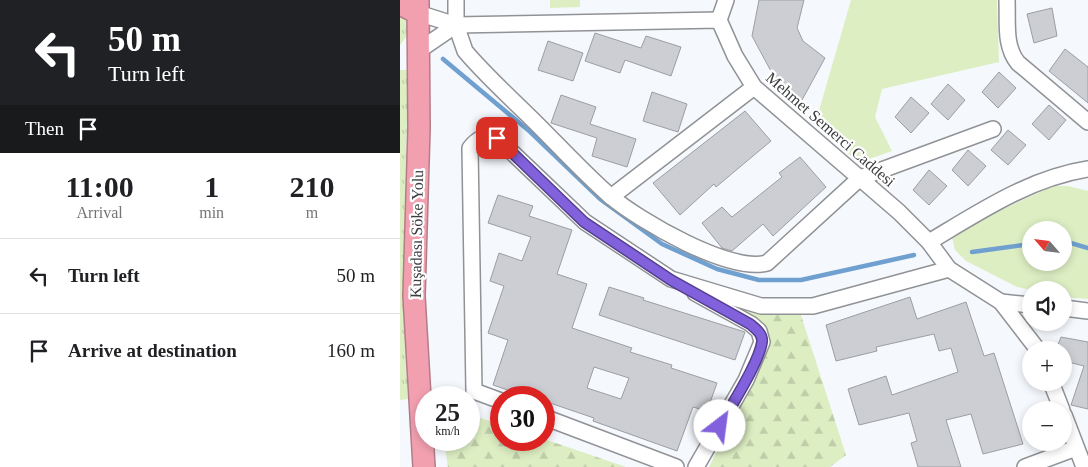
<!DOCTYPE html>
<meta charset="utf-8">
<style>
:root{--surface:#fff;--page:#f6f6f6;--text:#202124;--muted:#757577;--line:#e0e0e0}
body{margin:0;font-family:Georgia,serif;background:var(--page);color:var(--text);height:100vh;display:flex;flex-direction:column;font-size:19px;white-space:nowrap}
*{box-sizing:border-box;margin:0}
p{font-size:16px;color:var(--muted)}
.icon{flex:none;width:28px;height:28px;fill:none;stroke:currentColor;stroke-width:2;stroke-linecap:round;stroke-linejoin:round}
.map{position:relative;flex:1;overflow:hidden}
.details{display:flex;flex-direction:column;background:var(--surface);width:400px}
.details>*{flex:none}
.banner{background:#202124;color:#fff;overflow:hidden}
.needle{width:32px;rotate:298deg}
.controls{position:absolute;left:622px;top:221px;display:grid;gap:10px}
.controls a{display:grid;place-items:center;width:50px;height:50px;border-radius:50%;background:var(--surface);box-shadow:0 2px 8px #0003;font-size:25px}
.speed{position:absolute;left:15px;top:386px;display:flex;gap:10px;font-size:25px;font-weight:700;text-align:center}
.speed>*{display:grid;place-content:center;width:65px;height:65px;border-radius:50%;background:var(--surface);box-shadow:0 2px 8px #0003;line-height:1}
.speed small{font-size:12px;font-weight:400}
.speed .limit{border:8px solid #d22;background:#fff;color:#111}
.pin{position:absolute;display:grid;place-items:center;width:42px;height:42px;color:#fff;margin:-21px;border-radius:10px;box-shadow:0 2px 8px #0006}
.me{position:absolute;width:55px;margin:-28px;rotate:30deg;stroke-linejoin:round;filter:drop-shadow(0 0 4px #0008)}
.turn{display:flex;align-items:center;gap:18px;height:105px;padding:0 25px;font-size:22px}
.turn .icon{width:65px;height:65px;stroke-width:2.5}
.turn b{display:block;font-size:35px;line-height:42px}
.then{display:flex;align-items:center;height:48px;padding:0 25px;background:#0003;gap:10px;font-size:19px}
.eta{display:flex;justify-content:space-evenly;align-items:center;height:85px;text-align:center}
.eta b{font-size:30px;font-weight:800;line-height:35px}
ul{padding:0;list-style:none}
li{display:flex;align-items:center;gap:15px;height:75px;padding:0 25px;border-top:1px solid var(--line)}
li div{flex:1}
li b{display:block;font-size:19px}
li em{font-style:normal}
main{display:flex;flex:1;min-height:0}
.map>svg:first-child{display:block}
.grass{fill:url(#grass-tufts)}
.forest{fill:url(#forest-firs)}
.green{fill:#ddeec3;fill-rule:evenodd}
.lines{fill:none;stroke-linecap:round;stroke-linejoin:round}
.stream{stroke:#6fa0cf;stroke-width:4.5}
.building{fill:#ccced3;stroke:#9c9ea3;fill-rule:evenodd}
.minor-casing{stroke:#909296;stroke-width:18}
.highway-casing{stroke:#b27d88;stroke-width:24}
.minor{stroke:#fff;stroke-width:15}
.highway{stroke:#f2a0b0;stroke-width:21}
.route-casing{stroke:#543f8f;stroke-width:12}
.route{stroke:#8161dc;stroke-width:9}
.labels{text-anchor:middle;stroke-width:4.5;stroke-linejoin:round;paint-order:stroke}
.street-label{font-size:16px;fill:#3b3c3e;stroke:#fff}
</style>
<main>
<section class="details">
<div class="banner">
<div class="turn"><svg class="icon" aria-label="left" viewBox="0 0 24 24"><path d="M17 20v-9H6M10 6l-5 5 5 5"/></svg><div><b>50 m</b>Turn left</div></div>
<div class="then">Then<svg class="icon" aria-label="arrive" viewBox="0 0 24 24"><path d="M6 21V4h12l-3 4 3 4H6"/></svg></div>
</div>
<div class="eta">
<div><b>11:00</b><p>Arrival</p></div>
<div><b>1</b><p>min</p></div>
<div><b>210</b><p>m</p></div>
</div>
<ul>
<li><svg class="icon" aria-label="left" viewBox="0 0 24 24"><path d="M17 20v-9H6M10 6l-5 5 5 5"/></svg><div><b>Turn left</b></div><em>50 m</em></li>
<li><svg class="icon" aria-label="arrive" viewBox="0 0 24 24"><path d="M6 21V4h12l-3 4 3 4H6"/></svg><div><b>Arrive at destination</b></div><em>160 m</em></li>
</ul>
</section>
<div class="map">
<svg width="688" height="467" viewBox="0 0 688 467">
<defs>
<pattern id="grass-tufts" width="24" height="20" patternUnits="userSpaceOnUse" patternTransform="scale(1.25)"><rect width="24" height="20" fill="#ddeec3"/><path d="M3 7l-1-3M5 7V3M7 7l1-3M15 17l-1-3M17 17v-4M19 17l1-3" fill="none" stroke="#bfcda9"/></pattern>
<pattern id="forest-firs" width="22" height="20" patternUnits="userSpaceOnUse" patternTransform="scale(1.25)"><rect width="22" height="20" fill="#ddeec3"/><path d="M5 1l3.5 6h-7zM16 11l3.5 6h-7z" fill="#bfcda9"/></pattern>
</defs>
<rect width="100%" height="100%" fill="#f5f8fd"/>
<g class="grass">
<path d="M0,13L5,18L9,33L0,45Z"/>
<path d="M0,70H8L3,303L8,399L0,400Z"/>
</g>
<g class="forest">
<path d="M318,298L399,309L446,455L430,467H309L371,342L364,327Z"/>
<path d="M69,414L101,425V440L144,439L226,467H48L44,440H69Z"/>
</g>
<g class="green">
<path d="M150,0H180V7L150,8Z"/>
<path d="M451,0H597L599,62L482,89L475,117L492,151L458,163L416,121Z"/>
<path d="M653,186H668L688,191V299L664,297V290H632L617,287L566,261L555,250L551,233ZM631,230H664V262H631Z"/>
</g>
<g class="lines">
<g class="stream">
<path d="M43,59L128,130L200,199L262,244L317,269L359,280H401L514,255"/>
<path d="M664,241L688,248"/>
<path d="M572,252L631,244"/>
</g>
</g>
<g class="building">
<path d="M359,0H404L397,28L403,41L425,58L402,100L373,75L352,36Z"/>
<path d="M652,8L657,36L634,43L627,14Z"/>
<path d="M195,33L241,48L246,36L281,47L271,76L225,60L220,73L185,61Z"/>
<path d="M148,41L183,53L173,81L138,70Z"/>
<path d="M665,49L688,67V103L649,71Z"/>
<path d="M599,72L616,88L598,108L582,92Z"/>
<path d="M548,84L565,100L548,120L531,104Z"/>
<path d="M252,92L287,104L278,132L243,121Z"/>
<path d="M161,95L196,107L190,124L236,139L227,167L192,156L197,138L151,123Z"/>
<path d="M511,97L529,113L511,133L495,117Z"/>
<path d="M649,105L666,120L649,140L632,124Z"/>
<path d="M345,111L371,141L316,187L314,184L280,215L253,183Z"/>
<path d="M608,130L626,145L608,165L591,150Z"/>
<path d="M568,150L586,166L568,186L552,170Z"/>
<path d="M400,157L426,187L373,236L363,224L332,251L322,248L302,223L322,207L332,217L382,177L379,173Z"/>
<path d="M529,170L547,186L529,205L513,190Z"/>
<path d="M98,195L133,206L129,216L172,230L157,274L187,284L172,328L232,348L230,352L272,365L271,368L317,383L307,411L293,407L277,451L193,421L194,418L144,401V398L128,397L93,385L108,340L88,333L104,286L90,281L99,253L122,261L131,237L88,223ZM194,367L229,378L221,399L187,388Z"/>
<path d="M209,287L244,298L243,300L345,332L335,360L199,315Z"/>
<path d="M510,297L517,319L566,302L584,356L594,353L623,444L583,454L571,414L546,420L561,467H518L511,443L517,441L509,413L459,425L448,389L486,376L492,395L558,372L551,348L539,351L534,334L476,347L477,351L436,361L426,325Z"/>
<path d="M661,337L688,342V409L671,405L684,366L664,361V350H656Z"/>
</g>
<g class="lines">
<defs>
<g id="minor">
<path d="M56,0V25L65,51C87,77 113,100 137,124C161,148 185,174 210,196C240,221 329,273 367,263L460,178L593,129"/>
<path d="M607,0C608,22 604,46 618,63L688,122"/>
<path d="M18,13L56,25L319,20L335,56L354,87L499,212L529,242L549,269L601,302L638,350"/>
<path d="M319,20L326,0"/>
<path d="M18,51L56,25"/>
<path d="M211,197L354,87"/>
<path d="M529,242C579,212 630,178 688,169"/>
<path d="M295,293L351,324L359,331L362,342L346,380L296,467"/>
<path d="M601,302L631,305"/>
<path d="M664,308L688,311"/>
<path d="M651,382L662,410"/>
<path d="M101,401L74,391L70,148C78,138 85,135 97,138L185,222L271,279L361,306H413L549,269"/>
<path d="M664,415L684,467"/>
<path d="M144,417L276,467"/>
<path d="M625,467L676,448"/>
</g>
<g id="highway">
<path d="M18,0L19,128L14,296L24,467"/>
<path d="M0,4L18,13"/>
</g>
</defs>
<use href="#minor" class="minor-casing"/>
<use href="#highway" class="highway-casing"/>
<use href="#minor" class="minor"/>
<use href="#highway" class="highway"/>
</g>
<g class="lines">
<defs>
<path id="route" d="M97,138L184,222L271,280L350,324C356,329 363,334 362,342C359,363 330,407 320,426"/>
</defs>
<use href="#route" class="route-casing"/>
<use href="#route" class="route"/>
</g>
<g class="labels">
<g class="street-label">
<text transform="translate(431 129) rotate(41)" y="6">Mehmet Semerci Caddesi</text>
<text transform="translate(16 234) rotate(-89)" y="6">Kuşadası Söke Yolu</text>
</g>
</g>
</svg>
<div class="controls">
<a><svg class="needle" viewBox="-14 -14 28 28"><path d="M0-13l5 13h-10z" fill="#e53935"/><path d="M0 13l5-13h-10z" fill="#757577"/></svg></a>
<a><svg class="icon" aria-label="sound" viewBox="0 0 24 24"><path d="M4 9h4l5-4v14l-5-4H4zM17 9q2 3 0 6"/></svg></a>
<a>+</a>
<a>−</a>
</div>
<div class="speed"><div>25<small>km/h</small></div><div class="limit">30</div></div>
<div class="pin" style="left:97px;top:138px;background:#d93025"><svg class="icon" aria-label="arrive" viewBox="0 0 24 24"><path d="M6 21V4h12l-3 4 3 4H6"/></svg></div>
<svg class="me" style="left:320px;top:426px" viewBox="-20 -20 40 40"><circle r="19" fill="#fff"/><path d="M0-13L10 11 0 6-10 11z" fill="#8161dc"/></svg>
</div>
</main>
